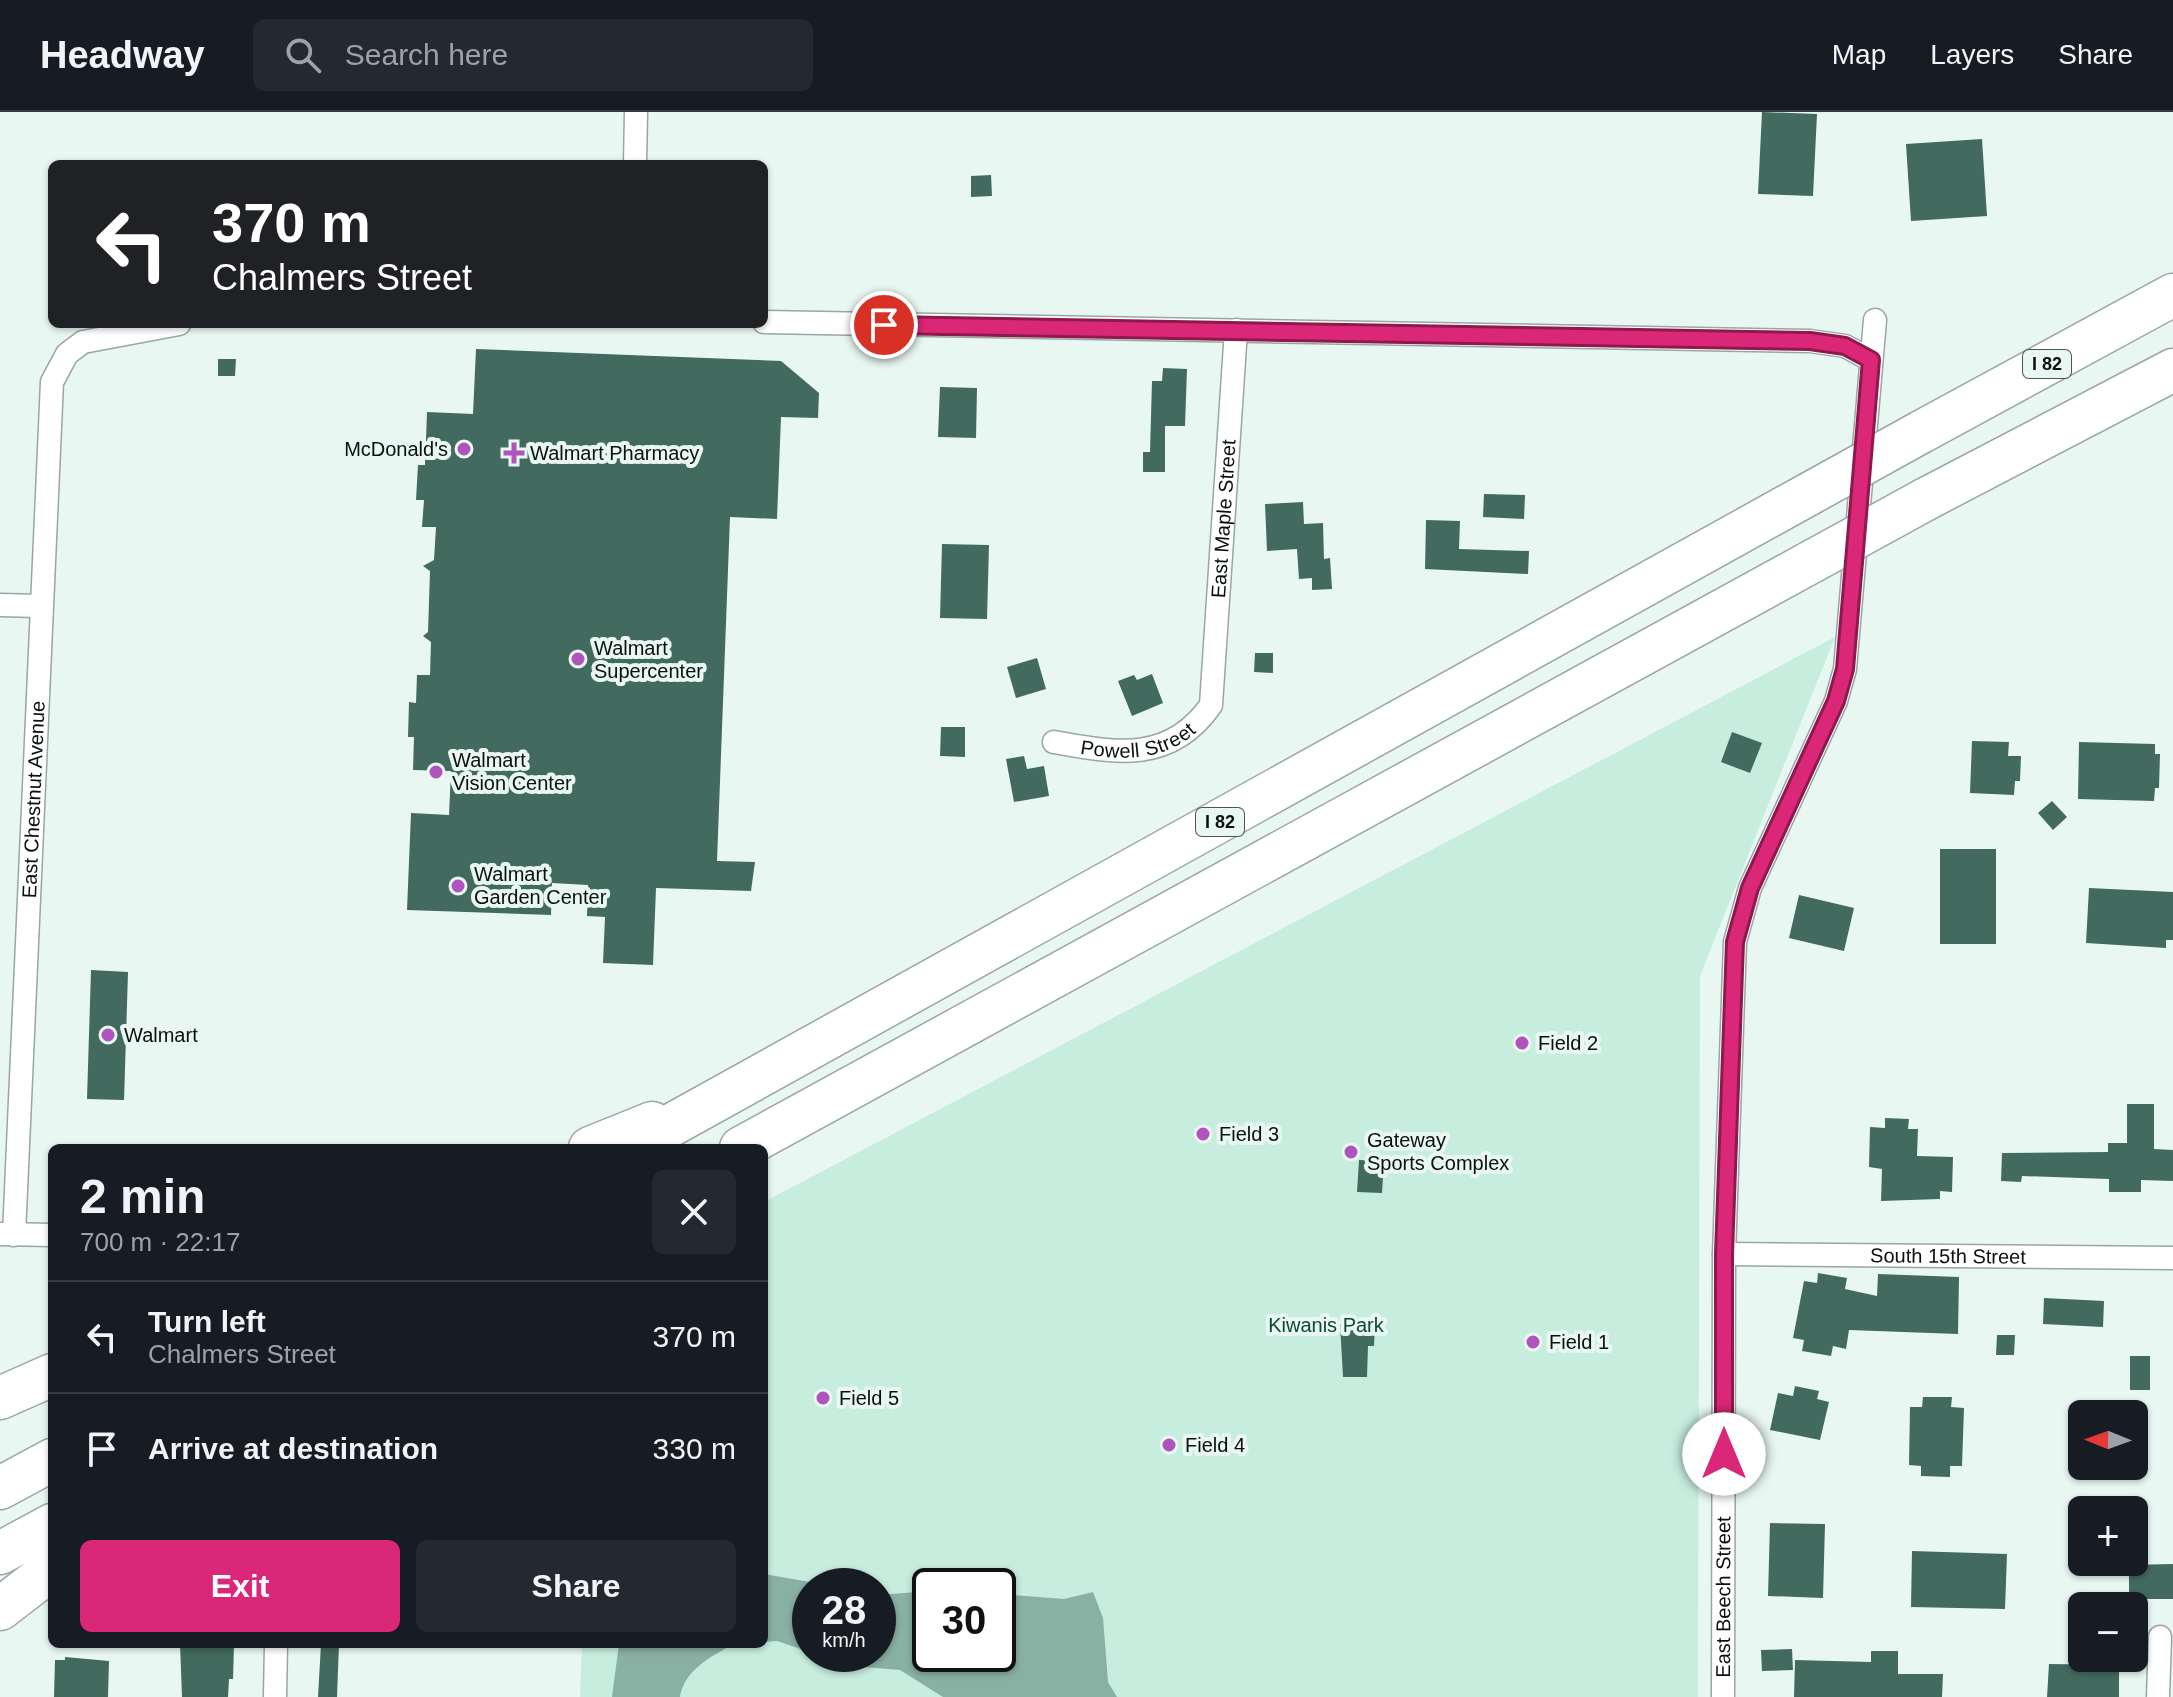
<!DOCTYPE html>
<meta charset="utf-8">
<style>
:root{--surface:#171b24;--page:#242831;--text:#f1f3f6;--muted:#9ea1a6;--line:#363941;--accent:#db2777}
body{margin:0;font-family:Arial,sans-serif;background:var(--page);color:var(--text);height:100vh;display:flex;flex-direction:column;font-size:30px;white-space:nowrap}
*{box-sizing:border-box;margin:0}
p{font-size:26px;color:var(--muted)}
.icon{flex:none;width:44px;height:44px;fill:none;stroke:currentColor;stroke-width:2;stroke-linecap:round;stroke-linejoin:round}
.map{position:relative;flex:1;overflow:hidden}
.details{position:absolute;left:48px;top:1032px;width:720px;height:504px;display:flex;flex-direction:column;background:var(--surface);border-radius:12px;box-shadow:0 2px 6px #0004}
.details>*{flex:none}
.top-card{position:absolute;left:48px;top:48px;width:720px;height:168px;border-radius:12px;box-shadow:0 2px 6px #0004;background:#202124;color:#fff;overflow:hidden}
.needle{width:52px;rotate:271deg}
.tools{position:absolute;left:2068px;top:1288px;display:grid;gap:16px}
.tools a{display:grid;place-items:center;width:80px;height:80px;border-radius:12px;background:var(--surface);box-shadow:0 2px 6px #0004;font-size:40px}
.speed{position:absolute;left:792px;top:1456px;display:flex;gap:16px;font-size:40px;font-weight:700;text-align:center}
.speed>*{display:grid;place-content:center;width:104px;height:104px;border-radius:50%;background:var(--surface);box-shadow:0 2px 6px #0004;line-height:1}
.speed small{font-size:20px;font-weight:400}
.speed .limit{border:4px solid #111;border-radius:12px;background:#fff;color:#111}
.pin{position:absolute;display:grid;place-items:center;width:68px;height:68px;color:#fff;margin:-34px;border:4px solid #fff;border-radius:50%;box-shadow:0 2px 8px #0007}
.me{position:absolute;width:88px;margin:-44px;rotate:0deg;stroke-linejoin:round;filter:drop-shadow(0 0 6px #0008)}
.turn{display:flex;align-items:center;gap:28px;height:168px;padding:0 32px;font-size:36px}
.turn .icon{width:104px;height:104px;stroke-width:2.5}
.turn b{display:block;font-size:56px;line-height:68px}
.round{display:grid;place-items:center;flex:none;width:84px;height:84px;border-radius:12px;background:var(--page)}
.headline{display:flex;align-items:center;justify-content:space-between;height:136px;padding:0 32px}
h1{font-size:48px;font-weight:700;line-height:60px}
.primary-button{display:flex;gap:16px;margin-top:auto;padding:16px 32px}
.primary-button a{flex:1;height:92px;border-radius:12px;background:var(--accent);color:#fff;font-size:32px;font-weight:700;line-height:92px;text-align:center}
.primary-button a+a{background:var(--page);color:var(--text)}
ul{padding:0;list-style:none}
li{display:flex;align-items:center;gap:24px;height:112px;padding:0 32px;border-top:2px solid var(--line)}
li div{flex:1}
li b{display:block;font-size:30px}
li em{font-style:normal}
header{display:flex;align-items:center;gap:48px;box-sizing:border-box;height:112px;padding:0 40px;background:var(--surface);border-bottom:2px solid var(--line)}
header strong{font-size:38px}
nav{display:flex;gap:44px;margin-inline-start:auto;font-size:28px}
.search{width:560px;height:72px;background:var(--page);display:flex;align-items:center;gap:20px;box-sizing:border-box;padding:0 28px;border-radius:12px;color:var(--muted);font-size:30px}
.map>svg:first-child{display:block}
.green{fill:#c7eddf;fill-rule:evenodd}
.water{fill:#88b1a3}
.building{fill:#436a5e}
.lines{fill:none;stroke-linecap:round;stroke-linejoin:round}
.minor-casing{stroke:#99a6a1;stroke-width:25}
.motorway-casing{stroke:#99a6a1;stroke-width:45}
.minor{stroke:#fff;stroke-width:22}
.motorway{stroke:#fff;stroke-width:42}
.motorway-bridge-casing{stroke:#99a6a1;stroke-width:45;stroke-linecap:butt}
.motorway-bridge{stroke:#fff;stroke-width:42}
.route-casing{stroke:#8e194d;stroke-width:20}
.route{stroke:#db2777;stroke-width:14}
.poi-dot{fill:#af53be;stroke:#e8f7f1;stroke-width:3}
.labels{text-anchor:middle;stroke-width:8;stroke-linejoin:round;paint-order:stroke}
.shield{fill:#e8f7f1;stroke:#4d5552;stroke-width:2}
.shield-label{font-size:18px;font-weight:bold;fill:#0b100e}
.poi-label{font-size:20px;fill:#0b100e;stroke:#e8f7f1;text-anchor:start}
.street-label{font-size:20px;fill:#0b100e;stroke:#e8f7f1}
.park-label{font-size:20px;fill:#0d4739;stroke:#e8f7f1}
</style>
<header>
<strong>Headway</strong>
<div class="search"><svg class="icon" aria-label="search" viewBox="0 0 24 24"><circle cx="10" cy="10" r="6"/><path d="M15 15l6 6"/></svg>Search here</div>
<nav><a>Map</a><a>Layers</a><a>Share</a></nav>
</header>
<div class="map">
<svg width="2173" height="1585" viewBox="0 0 2173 1585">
<rect width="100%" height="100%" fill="#e8f7f1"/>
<path class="green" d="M1835,525L1700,864L1698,1585H580L582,1532H764V1090ZM810,1474H878V1542H810ZM930,1474H998V1542H930Z"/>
<g class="water">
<path d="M764,1462L833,1474H810V1542H878V1483L930,1479V1542H998V1482L1064,1487L1093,1480L1103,1506L1108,1570L1117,1585H943L900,1558L851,1554L777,1529L764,1530Z"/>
<path d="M619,1532H733C711,1545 684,1558 680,1585H612Z"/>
</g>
<g class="building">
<path d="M1762,0L1817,2L1813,84L1758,82Z"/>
<path d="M1982,27L1987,104L1911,109L1906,32Z"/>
<path d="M991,63L992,84L971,85V64Z"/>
<path d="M476,237L781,249L819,281L818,306L781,305L777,407L730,405L717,749L755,750L751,779L656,776L653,853L603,851L605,805L587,804L588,773L552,771L551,803L407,798L411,701L449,703L451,659L413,658L414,625H408L409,590L416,591L417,563H430L431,530L423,524L428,520L430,459L423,454L434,448L436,415H422L424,388H416L418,353H425L427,300L473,302Z"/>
<path d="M218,247H236L235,264H218Z"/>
<path d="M1163,256L1187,257L1185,314H1165V360H1143V340H1150L1152,269H1162Z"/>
<path d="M940,275L977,276L976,326L938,325Z"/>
<path d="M1484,382L1525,383L1524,407L1483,405Z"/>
<path d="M1303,390L1304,412L1323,411L1324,447L1330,446L1332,477L1312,478V466L1299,467L1297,437L1267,439L1265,392Z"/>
<path d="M1426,408L1460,409L1459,437L1529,439L1528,462L1425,457Z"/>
<path d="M942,432L989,433L987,507L940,506Z"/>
<path d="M1255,541H1273V561L1254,560Z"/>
<path d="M1037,546L1046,577L1016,586L1007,555Z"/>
<path d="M1152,562L1163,591L1132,604L1118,569L1134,563L1137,568Z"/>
<path d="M941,615H965V645L940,644Z"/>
<path d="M1732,620L1762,631L1750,661L1721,650Z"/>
<path d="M1972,629L2009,630L2008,644H2021L2020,669H2015L2014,683L1970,681Z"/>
<path d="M2079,630L2155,632V642H2160L2159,676H2155L2154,689L2078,687Z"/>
<path d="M1024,644L1027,657L1044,654L1049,684L1014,690L1006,647Z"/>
<path d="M2052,689L2067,705L2053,718L2038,701Z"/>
<rect x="1940" y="737" width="56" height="95"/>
<path d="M2089,776L2173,780V828H2166V836L2086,831Z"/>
<path d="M1799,783L1854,796L1844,839L1789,826Z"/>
<path d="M91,858L128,860L124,988L87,987Z"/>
<path d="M2127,992H2154V1037L2173,1038V1069L2141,1068V1080H2109V1067L2022,1064L2021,1070L2001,1069L2002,1041L2108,1040V1031H2127Z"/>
<path d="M1885,1006L1909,1007L1908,1017H1918L1917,1044L1953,1045L1952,1080L1940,1079V1087L1881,1089L1882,1057L1869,1055L1870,1015L1885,1016Z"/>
<path d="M1359,1048L1384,1049L1382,1081L1357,1080Z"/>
<path d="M1818,1161L1847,1166L1845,1177L1877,1184L1878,1162L1959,1165L1958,1222L1849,1218L1846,1237L1833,1234L1831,1244L1802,1239L1804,1228L1793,1226L1804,1169L1817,1171Z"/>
<path d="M2044,1186L2104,1189L2103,1215L2043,1212Z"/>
<path d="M1340,1212L1375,1213L1374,1234H1368L1367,1265H1343Z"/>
<path d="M1997,1223H2015L2014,1243H1996Z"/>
<rect x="2130" y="1244" width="20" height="34"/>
<path d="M1795,1274L1819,1279L1817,1287L1829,1290L1820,1328L1770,1318L1778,1281L1793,1284Z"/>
<path d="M1923,1285H1952L1951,1295L1964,1296L1962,1354H1950V1365L1921,1364V1354L1909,1353L1910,1295H1922Z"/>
<path d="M1770,1411L1825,1412L1823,1486L1768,1484Z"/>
<path d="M1912,1439L2007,1442L2005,1497L1911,1495Z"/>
<path d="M2173,1452V1487H2129V1453Z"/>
<path d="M180,1532H234L233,1567H229L228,1585H182Z"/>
<path d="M321,1532H339L337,1585H318Z"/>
<path d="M1792,1537L1793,1558L1762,1559L1761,1538Z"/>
<path d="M1871,1539H1898V1562H1943L1942,1585H1794L1795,1548L1871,1550Z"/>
<path d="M65,1545L109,1549L108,1585H54L55,1548H65Z"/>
<path d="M2049,1552L2119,1553V1585H2047Z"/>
</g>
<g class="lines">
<defs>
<g id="minor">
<path d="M635,52L636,0"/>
<path d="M764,210L1810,229L1845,234L1871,248"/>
<path d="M0,493L39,494"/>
<path id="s1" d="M1054,630C1115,641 1170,652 1211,593L1236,218"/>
<path d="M1,1122L52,1123"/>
<path id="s2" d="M14,1123L52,270L67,242L83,230L179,212"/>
<path id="s3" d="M1724,1142L2173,1146"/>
<path d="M275,1585L276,1532"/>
<path id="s4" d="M1723,1585L1724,1142L1735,830L1750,776L1836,589L1845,557L1875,208"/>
<path d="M2158,1585L2160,1525"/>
</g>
<g id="motorway">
<path d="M1921,320L2173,183"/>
<path d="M1926,387L2173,258"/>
<path d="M590,1036L652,1011"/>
<path d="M630,1036L1809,382"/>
<path d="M741,1036L1811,450"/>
<path d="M0,1286L52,1263"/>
<path d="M0,1376L52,1348"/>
<path d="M0,1441L52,1413"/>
<path d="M0,1497L52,1457"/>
</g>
</defs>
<use href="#minor" class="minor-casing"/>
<use href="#motorway" class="motorway-casing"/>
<use href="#minor" class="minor"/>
<use href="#motorway" class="motorway"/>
<defs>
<g id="motorway-bridge">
<path d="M1809,382L1921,320"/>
<path d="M1811,450L1926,387"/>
</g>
</defs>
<use href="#motorway-bridge" class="motorway-bridge-casing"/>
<use href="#motorway-bridge" class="motorway-bridge"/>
</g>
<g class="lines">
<defs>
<path id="route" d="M884,213L1810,229L1845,234L1871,248L1845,557L1836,589L1750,776L1735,830L1724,1142V1342"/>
</defs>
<use href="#route" class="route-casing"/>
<use href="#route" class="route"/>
</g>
<g class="poi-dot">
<circle cx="464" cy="337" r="8"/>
<path d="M510 329h8v8h8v8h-8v8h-8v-8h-8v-8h8z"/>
<circle cx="578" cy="547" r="8"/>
<circle cx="436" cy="660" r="8"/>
<circle cx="458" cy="774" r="8"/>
<circle cx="108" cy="923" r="8"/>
<circle cx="1522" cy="931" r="8"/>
<circle cx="1203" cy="1022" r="8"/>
<circle cx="1351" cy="1040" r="8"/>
<circle cx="1533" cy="1230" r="8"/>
<circle cx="823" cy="1286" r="8"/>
<circle cx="1169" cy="1333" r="8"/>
</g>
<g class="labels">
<g class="shield">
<rect x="2023" y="238" width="48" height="28" rx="6"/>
<rect x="1196" y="696" width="48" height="28" rx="6"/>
</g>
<g class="shield-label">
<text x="2047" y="258">I 82</text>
<text x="1220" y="716">I 82</text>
</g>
<g class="poi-label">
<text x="448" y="344" text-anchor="end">McDonald's</text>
<text x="530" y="348">Walmart Pharmacy</text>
<text x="594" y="543">Walmart<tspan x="594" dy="23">Supercenter</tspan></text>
<text x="452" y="655">Walmart<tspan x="452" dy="23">Vision Center</tspan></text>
<text x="474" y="769">Walmart<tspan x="474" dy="23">Garden Center</tspan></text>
<text x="124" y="930">Walmart</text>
<text x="1538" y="938">Field 2</text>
<text x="1219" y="1029">Field 3</text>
<text x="1367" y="1035">Gateway<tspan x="1367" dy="23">Sports Complex</tspan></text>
<text x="1549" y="1237">Field 1</text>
<text x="839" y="1293">Field 5</text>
<text x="1185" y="1340">Field 4</text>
</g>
<g class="street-label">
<text dy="7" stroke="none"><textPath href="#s1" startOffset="360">East Maple Street</textPath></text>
<text dy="7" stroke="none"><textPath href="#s1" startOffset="86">Powell Street</textPath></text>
<text dy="7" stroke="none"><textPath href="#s2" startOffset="436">East Chestnut Avenue</textPath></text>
<text dy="7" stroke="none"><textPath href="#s3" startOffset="224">South 15th Street</textPath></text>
<text dy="7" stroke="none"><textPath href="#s4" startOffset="100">East Beech Street</textPath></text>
</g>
<g class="park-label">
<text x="1326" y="1220">Kiwanis Park</text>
</g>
</g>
</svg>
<div class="tools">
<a><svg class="needle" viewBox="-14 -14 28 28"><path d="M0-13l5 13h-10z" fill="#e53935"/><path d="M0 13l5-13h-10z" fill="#9ea1a6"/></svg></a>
<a>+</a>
<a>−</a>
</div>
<div class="speed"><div>28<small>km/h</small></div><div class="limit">30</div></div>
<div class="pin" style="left:884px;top:213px;background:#d93025"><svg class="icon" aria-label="arrive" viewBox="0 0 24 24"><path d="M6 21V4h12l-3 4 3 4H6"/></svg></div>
<svg class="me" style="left:1724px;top:1342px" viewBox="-20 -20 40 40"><circle r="19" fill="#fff"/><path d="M0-13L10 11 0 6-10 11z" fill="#db2777"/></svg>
<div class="top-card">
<div class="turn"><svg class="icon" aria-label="left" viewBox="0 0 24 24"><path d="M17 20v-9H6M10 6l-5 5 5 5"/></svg><div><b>370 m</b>Chalmers Street</div></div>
</div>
<section class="details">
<div class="headline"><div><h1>2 min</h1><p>700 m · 22:17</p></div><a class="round"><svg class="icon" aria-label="close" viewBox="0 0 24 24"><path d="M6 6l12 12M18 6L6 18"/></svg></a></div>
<ul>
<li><svg class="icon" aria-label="left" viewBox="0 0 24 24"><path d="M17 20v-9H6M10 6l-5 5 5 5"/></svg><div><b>Turn left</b><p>Chalmers Street</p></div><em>370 m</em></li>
<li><svg class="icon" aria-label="arrive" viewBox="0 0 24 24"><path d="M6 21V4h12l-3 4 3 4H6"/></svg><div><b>Arrive at destination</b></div><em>330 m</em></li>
</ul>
<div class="primary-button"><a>Exit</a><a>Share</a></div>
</section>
</div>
